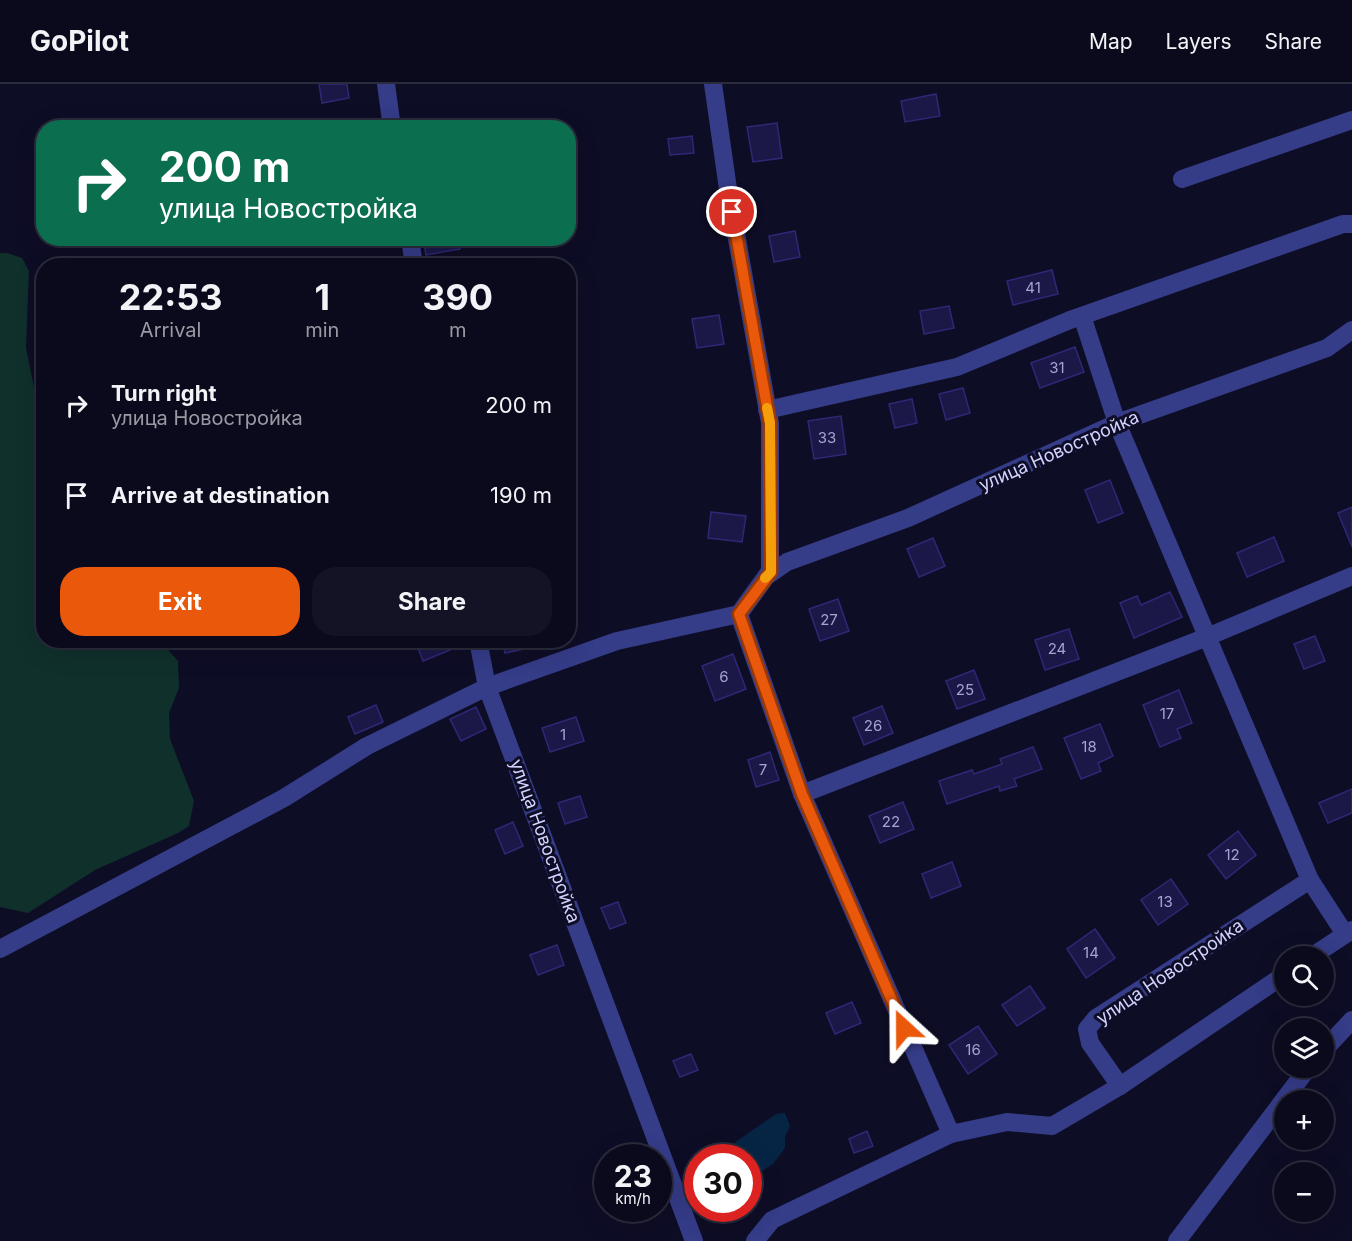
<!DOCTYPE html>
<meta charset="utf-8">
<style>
:root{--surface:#0a0a1c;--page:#131325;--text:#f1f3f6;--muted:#999aa3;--line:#2a2b3b;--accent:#ea580c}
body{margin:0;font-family:Inter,sans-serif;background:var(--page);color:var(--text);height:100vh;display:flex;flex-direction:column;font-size:22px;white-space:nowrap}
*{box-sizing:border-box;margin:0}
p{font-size:20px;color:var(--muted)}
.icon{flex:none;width:33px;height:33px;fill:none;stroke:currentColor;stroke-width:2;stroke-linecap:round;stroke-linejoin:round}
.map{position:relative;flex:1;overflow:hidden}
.side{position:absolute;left:36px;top:174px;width:540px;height:390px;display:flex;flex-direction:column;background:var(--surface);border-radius:24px;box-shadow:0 6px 24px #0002,0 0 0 2px var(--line)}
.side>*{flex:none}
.banner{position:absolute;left:36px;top:36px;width:540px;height:126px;border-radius:24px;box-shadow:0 6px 24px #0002,0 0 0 2px var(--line);background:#0b6e4f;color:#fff;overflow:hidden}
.fabs{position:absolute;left:1274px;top:862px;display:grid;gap:12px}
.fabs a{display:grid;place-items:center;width:60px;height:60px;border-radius:50%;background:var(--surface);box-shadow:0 6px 24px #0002,0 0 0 2px var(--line);font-size:30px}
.speed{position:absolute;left:594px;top:1060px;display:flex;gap:12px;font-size:30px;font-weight:700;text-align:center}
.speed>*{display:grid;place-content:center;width:78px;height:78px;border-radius:50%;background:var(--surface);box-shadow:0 6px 24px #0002,0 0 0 2px var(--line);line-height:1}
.speed small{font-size:15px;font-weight:400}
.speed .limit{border:9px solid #d22;background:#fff;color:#111}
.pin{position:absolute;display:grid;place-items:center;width:51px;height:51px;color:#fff;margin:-26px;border:3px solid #fff;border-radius:50%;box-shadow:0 2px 6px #0007}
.me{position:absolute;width:66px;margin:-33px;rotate:336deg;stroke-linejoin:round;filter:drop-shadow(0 0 4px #0008)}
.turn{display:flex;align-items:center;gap:21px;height:126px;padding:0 24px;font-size:27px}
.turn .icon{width:78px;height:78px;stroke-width:2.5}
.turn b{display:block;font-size:42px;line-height:51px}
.eta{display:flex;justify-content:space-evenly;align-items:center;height:102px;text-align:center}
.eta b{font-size:36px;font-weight:700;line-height:42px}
.cta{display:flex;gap:12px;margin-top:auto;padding:12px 24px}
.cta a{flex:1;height:69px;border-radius:24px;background:var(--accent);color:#fff;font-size:24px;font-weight:700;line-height:69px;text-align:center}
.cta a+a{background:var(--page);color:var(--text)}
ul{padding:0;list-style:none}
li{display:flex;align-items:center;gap:18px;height:90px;padding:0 24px}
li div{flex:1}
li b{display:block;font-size:22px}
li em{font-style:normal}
header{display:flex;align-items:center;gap:36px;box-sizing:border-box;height:84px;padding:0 30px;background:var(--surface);border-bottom:2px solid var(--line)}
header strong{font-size:28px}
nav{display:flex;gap:33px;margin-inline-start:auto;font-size:21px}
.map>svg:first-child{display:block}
.green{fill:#10302b}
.water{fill:#062545}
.building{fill:#1b1848;stroke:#2e2876;stroke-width:1.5}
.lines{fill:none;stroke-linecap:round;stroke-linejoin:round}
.minor{stroke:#353c88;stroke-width:18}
.route-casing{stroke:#983908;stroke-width:15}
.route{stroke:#ea580c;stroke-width:10}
.slow{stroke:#f59e0b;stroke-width:10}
.labels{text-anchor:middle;stroke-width:6;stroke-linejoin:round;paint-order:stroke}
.number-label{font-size:15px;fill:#a4a4d1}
.street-label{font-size:18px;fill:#d2d2ff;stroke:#0e0d26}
</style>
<header>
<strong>GoPilot</strong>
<nav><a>Map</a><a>Layers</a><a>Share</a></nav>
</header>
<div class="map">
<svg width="1352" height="1157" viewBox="0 0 1352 1157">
<rect width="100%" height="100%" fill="#0e0d26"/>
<path class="green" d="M0,169H7L22,174L29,187L26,264L43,347V406L38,431L44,451V556L160,557L178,577L179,604L169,629L170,655L194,717L189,742L178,749L95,786L28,829L0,823Z"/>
<path class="water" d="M785,1029L790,1042L785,1053V1064L773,1080L749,1095L748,1074H726V1072L734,1059L776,1030Z"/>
<g class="building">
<path d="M319,0H347L349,14L322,19Z"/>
<path d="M936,10L940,32L905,38L901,17Z"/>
<path d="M777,39L782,74L753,78L747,43Z"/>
<path d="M692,52L694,69L670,71L668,55Z"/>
<path d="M795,147L800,173L774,178L769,152Z"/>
<path d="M423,154H458L460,165L426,171Z"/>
<path d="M1052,186L1058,210L1013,221L1007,197Z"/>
<path d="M949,222L954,244L924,250L920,227Z"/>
<path d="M719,231L724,260L697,264L692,235Z"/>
<path d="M1075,263L1084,288L1040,304L1031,279Z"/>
<path d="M963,304L970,329L946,336L939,310Z"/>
<path d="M912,315L917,339L895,344L889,320Z"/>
<path d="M841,332L846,370L814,375L808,337Z"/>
<path d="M1110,396L1123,429L1098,439L1085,406Z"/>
<path d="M1352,423V463L1338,429Z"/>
<path d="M711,428L746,432L742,458L708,454Z"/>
<path d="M1274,453L1284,477L1247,493L1237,469Z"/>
<path d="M933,454L945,482L919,493L907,465Z"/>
<path d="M1170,508L1182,533L1134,554L1120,519L1137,512L1141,521Z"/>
<path d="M838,515L849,547L820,557L809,525Z"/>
<path d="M1069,545L1079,575L1045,586L1035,556Z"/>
<path d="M1315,552L1325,577L1304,585L1294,560Z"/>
<path d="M415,556H446L450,566L423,577Z"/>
<path d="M502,556H538V562L505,569Z"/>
<path d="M733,570L746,605L715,617L702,582Z"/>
<path d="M974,586L985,615L957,625L946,597Z"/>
<path d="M1179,606L1192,639L1177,645L1181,654L1160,663L1143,621Z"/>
<path d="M376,621L383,638L355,650L348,633Z"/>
<path d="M882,622L893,649L864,661L853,634Z"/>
<path d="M476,623L486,645L461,657L450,635Z"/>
<path d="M576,633L584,657L550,668L542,644Z"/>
<path d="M1100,640L1113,672L1098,679L1101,687L1081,695L1064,654Z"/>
<path d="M1033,663L1042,685L1014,695L1017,702L1000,707L999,702L947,720L939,697L972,686L974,690L1002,680L1000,675Z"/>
<path d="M770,668L779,696L756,703L748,676Z"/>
<path d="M1352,705V729L1328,739L1319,719Z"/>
<path d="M580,712L587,733L565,740L558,719Z"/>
<path d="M903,718L914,745L880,759L869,732Z"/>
<path d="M513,738L523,762L505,770L495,746Z"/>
<path d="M1238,747L1256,771L1226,795L1208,771Z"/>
<path d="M952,778L961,802L931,814L922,790Z"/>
<path d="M1171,795L1188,820L1158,841L1141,816Z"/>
<path d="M618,818L626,839L610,845L601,824Z"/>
<path d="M1095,845L1115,874L1086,894L1067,865Z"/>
<path d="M557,861L564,881L538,891L530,871Z"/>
<path d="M1030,902L1045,924L1017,942L1002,921Z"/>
<path d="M852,918L861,939L835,950L826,929Z"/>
<path d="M978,942L997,970L968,990L949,961Z"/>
<path d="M691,970L698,986L680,993L673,977Z"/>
<path d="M867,1047L873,1062L854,1069L849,1055Z"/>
</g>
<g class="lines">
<g class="minor">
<path d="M386,0L392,44"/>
<path d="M1182,95L1352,36"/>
<path d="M410,154L414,182"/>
<path d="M1082,232L1117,339L1239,628L1310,796L1345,850"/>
<path d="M767,326L957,283L1070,236L1343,140H1352"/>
<path d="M767,492L787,478L908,434L1117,339L1327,264L1352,246"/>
<path d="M739,530L802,710L951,1050"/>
<path d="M802,710L1207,553L1352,492"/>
<path d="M0,865L284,714L367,662L487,603L478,556"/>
<path d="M1311,873L1352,846"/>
<path d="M1323,967L1352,936"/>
<path d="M1120,1002L1090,959L1087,945L1096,934L1310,796"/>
<path d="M694,1157L487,603L617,557L739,530L770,487V339L728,105L713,0"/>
<path d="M755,1157L772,1136L951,1050L1007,1038L1052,1042L1120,1002L1284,891"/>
<path d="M1177,1157L1308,984"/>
</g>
</g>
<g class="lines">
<defs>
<path id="route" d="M732,128L770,339L771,488L739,530L802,710L904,944"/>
</defs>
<use href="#route" class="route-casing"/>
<use href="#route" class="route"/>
<path class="slow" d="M765,494L771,488V475L770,339L767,324"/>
</g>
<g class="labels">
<g class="number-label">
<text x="1033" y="209">41</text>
<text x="1057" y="289">31</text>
<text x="827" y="359">33</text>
<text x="829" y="541">27</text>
<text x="1057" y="570">24</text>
<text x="724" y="598">6</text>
<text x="965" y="611">25</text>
<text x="1167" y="635">17</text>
<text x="873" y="647">26</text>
<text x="563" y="656">1</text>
<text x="1089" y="668">18</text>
<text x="763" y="691">7</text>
<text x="891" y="743">22</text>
<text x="1232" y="776">12</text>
<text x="1165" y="823">13</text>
<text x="1091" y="874">14</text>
<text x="973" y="971">16</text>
</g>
<g class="street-label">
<text transform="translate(1059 367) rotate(-24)" y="6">улица Новостройка</text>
<text transform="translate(545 757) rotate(70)" y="6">улица Новостройка</text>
<text transform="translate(1170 888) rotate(-34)" y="6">улица Новостройка</text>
</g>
</g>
</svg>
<div class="fabs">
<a><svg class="icon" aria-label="search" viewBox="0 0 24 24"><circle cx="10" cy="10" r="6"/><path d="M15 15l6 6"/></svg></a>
<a><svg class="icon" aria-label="layers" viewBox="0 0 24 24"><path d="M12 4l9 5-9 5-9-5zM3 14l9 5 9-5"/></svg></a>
<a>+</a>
<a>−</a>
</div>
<div class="speed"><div>23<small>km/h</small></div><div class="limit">30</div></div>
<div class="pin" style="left:732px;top:128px;background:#d93025"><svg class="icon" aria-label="arrive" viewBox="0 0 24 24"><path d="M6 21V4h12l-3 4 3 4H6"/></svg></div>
<svg class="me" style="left:904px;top:944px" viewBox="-20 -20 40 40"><path d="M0-17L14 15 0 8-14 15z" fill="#ea580c" stroke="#fff" stroke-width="4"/></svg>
<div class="banner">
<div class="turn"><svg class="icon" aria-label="right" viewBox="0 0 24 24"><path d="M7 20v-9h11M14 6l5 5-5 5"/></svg><div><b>200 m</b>улица Новостройка</div></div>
</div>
<section class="side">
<div class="eta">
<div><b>22:53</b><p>Arrival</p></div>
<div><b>1</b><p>min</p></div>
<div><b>390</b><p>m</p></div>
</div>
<ul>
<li><svg class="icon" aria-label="right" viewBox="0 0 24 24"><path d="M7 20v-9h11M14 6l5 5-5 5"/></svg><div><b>Turn right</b><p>улица Новостройка</p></div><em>200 m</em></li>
<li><svg class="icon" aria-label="arrive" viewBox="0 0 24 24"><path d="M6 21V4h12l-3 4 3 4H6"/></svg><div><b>Arrive at destination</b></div><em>190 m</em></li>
</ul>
<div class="cta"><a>Exit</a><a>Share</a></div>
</section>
</div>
